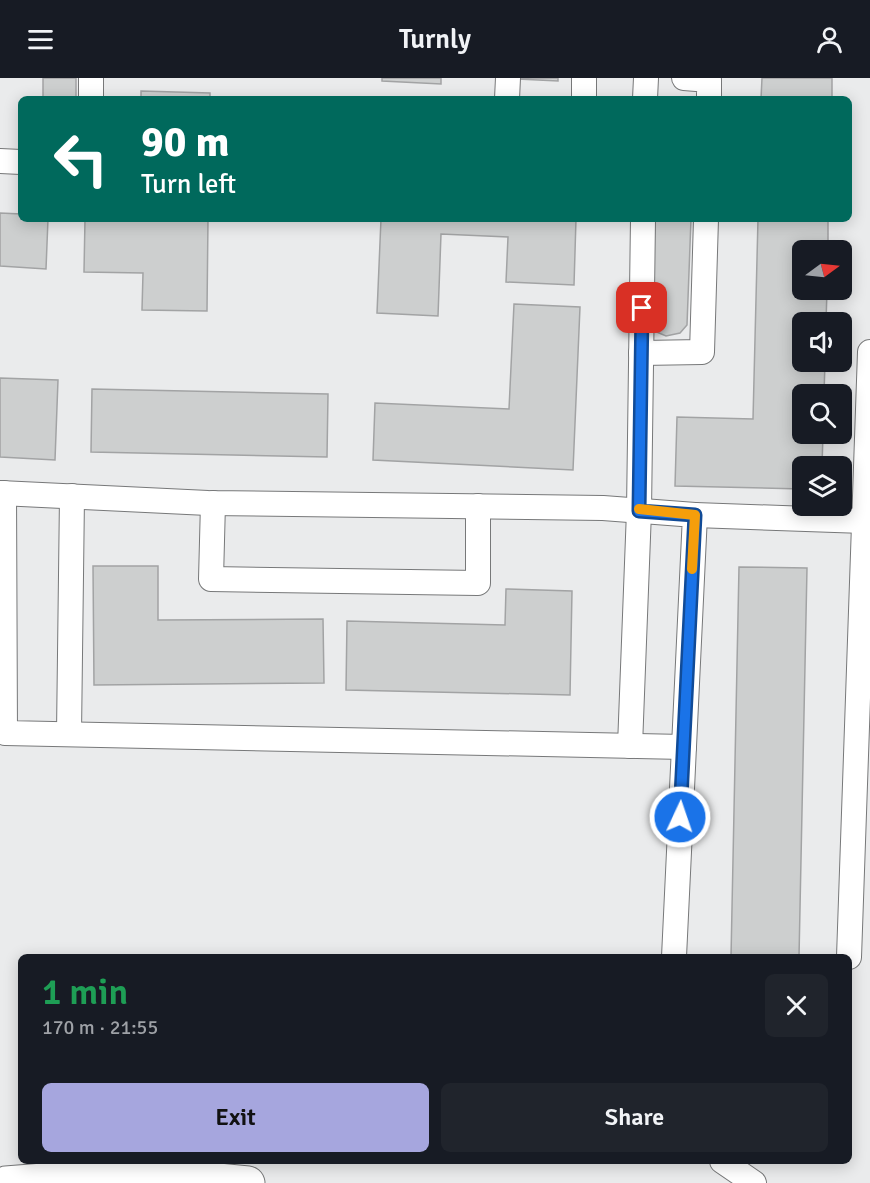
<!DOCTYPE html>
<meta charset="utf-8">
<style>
:root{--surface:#171b24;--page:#20242c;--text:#f1f3f6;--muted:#9ea1a6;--accent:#a6a6de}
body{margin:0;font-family:Signika,sans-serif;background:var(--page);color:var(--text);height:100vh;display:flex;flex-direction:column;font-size:22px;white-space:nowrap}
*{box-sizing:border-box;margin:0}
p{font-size:20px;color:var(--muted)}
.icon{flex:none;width:33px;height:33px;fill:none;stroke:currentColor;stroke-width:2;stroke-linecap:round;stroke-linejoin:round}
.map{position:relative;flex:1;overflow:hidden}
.details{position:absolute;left:18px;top:876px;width:834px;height:210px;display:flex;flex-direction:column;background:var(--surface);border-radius:9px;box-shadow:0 3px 15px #0003}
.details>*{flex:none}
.hud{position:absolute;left:18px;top:18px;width:834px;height:126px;border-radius:9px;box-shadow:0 3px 15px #0003;background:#00695c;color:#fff;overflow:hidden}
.needle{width:39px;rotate:75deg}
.tools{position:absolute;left:792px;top:162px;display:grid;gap:12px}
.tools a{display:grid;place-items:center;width:60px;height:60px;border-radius:9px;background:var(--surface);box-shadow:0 3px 15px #0003;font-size:30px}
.pin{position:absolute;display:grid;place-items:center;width:51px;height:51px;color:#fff;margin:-26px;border-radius:12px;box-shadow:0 3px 9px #0006}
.me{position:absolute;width:66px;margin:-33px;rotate:3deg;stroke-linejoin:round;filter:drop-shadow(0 0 4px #0008)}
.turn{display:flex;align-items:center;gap:21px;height:126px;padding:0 24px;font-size:27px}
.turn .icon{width:78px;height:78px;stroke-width:2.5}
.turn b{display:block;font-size:42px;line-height:51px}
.round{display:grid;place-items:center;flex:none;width:63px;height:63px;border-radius:9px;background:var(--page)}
.head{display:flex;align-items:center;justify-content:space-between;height:102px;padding:0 24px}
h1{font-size:36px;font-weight:600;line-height:45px;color:#1e9e55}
.action{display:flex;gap:12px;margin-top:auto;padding:12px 24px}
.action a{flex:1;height:69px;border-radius:9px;background:var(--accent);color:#111;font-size:24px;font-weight:600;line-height:69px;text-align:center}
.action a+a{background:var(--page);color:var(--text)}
header{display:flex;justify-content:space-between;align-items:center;height:78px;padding:0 24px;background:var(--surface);font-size:27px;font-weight:600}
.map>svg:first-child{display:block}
.building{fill:#cdcfcf;stroke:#a2a3a4;stroke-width:1.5}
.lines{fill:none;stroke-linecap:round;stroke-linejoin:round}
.minor-casing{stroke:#777879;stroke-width:26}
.highway-casing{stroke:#777879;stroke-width:35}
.minor{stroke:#fff;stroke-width:24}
.highway{stroke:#fff;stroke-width:33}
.route-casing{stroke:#114b97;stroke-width:15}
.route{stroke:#1a73e8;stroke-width:10}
.slow{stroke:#f59e0b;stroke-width:10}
</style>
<header><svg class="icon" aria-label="menu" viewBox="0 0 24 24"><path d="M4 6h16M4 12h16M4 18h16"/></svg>Turnly<svg class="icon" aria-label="person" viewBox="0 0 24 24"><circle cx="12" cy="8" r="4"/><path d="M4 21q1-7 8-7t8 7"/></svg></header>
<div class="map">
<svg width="870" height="1105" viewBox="0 0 870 1105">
<rect width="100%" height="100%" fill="#eaebec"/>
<g class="building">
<rect x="43" y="0" width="33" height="21"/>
<path d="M382,0H441V6L382,3Z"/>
<path d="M518,0H558V3L518,1Z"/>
<path d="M762,0H832V21H761Z"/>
<path d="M141,13L210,15V21H141Z"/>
<path d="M0,135L21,136V141H48L46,191L0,188Z"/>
<path d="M85,141H208L207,233L142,232L143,195L84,194Z"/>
<path d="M381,141H576L574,207L506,204L508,159L441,156L438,238L377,235Z"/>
<path d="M652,141H691L687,247L680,255L666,258L654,253L648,242Z"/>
<path d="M758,141H828V172H802V212H827L826,244H802V284H825L824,316H802V356H823L822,388H802V411L675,408L677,339L753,341Z"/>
<path d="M514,226L580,229L573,392L373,382L375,325L509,331Z"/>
<path d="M0,300L58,302L55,382L0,379Z"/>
<path d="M92,311L328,316L327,379L91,374Z"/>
<path d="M93,488H158V542L323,541L324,605L94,607Z"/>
<path d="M739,489L807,490L799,879H731Z"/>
<path d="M506,511L572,513L570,617L346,612L347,543L505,547Z"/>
</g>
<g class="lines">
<defs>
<g id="minor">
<path d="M584,0V21"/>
<path d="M684,0L709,2V21"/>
<path d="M91,21V0"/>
<path d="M507,21L508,0"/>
<path d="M645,21L646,0"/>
<path d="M0,83L21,84"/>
<path d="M641,275L702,274L706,141"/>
<path d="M0,415L208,425L603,430L695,437L674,879"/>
<path d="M4,415L5,655L684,669"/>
<path d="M213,425L211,501L478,505V428"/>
<path d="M695,437L864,443"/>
<path d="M69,656L72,418"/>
<path d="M630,668L639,433L643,141"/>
<path d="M849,879L870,274"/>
<path d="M722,1083L754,1105"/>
</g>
<path id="highway" d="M6,1105L69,1100L187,1099L248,1105"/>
</defs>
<use href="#minor" class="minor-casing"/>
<use href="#highway" class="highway-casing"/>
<use href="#minor" class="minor"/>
<use href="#highway" class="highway"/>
</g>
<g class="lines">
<defs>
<path id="route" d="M642,230L639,433L695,437L680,739"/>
</defs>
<use href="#route" class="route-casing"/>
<use href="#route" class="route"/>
<path class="slow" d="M639,431L695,437L692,491"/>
</g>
</svg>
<div class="tools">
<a><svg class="needle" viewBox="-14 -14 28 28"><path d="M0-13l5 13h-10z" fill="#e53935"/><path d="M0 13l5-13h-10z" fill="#9ea1a6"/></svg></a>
<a><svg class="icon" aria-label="sound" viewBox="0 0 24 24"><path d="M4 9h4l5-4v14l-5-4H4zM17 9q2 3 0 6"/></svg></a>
<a><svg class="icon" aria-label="search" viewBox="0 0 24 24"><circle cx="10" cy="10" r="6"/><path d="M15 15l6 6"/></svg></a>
<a><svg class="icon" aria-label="layers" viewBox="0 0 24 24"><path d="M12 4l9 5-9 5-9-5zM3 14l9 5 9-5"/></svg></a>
</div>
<div class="pin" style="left:642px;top:230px;background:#d93025"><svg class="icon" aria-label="arrive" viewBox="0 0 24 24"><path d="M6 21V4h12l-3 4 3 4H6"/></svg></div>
<svg class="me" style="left:680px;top:739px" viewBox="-20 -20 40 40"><circle r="17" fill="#1a73e8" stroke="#fff" stroke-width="3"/><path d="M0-11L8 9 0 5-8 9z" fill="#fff"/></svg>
<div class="hud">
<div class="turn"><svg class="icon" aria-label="left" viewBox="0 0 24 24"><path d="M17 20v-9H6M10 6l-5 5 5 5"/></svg><div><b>90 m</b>Turn left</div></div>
</div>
<section class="details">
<div class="head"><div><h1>1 min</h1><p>170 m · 21:55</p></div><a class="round"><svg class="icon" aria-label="close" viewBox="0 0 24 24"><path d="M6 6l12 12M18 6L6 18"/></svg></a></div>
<div class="action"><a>Exit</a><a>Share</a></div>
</section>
</div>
